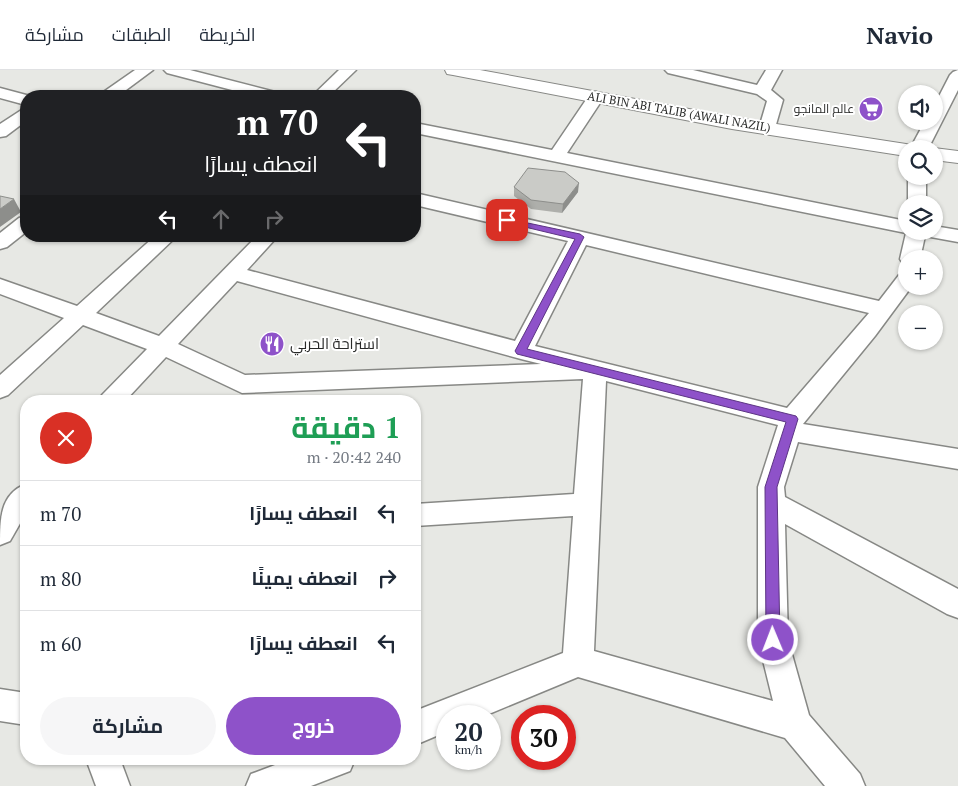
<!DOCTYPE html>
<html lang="ar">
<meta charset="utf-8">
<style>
:root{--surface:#fff;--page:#f6f6f7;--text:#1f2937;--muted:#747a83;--line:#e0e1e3;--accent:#8e52c9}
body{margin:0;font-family:"PT Serif",Cairo,serif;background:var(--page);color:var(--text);direction:rtl;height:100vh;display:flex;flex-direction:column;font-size:19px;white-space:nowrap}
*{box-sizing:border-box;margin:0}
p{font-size:16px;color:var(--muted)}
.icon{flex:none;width:28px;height:28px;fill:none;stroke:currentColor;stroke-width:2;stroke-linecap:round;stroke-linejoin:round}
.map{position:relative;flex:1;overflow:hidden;direction:ltr}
.panel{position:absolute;left:20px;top:325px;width:401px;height:370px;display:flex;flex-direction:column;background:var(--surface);border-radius:20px;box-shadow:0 1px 4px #0004;direction:rtl}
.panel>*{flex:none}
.top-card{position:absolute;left:20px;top:20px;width:401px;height:152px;border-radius:20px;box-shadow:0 1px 4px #0004;direction:rtl;background:#202124;color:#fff;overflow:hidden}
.tools{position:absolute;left:898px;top:15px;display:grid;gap:10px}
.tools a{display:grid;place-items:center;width:45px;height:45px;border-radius:50%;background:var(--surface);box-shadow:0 1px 4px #0004;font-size:25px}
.speed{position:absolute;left:436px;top:635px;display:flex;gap:10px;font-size:25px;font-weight:700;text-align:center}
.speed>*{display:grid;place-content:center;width:65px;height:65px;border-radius:50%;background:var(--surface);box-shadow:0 1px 4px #0004;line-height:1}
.speed small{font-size:12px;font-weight:400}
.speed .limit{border:8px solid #d22;background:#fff;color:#111}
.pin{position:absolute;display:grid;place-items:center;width:42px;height:42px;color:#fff;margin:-21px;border-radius:10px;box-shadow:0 2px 8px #0006}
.me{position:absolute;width:55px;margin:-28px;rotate:359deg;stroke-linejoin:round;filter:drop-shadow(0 0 4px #0008)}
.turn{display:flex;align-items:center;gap:18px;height:105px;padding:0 20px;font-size:22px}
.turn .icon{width:65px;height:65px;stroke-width:2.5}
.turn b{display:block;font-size:35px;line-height:42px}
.lanes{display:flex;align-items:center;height:48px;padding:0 20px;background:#0003;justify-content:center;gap:25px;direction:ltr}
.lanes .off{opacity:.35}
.round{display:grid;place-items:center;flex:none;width:52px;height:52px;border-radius:26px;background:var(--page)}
.head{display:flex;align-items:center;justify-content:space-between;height:85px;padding:0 20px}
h1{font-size:30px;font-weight:700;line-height:38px;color:#1e9e55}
.action{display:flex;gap:10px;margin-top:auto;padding:10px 20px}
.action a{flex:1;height:58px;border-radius:30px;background:var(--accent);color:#fff;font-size:20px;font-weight:700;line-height:58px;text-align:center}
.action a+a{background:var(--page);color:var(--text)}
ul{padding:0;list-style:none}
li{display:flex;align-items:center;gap:15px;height:65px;padding:0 20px;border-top:1px solid var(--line)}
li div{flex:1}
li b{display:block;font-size:19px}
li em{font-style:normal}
header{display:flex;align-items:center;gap:30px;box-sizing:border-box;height:70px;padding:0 25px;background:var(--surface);border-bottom:1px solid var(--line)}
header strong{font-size:24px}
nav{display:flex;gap:28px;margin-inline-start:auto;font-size:18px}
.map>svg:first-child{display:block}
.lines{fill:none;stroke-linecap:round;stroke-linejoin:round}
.minor-casing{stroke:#878885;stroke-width:3}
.major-casing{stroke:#878885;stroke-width:2}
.minor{fill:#fff;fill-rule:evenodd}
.major{fill:#fff;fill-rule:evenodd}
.wall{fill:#aeafab}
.shaded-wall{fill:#8d8e8b}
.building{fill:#cacbc7;stroke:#8d8e8b}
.route{fill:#8e52c9;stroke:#5c3583}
.labels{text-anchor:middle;stroke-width:4;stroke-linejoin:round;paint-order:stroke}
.far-poi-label{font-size:12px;fill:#292a29;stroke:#fff;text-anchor:end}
.far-street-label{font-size:12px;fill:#292a29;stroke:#fff}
.poi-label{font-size:15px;fill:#292a29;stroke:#fff;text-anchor:start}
</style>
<header>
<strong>Navio</strong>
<nav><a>الخريطة</a><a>الطبقات</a><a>مشاركة</a></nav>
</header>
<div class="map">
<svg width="958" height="716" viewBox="0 0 958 716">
<rect width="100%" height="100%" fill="#e7e8e4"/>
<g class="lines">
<defs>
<g id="minor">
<path d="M135,0H153L118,26H100L102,23Z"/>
<path d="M164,0H190L279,23L281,26H255L167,3Z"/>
<path d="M339,0H356L329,26H312Z"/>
<path d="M665,0H693L757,15L766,0H782L771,20L783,30L775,58L773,62H761L759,58L767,31L757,24L668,3Z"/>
<path d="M958,0V20L928,79H910L925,51H934V36L950,5L953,2Z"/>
<path d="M0,18L30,26H26V35L0,28Z"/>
<path d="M596,22L602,24L604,27L567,83L906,151V161H934V156L958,160V172L925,166L920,189H906V194H903L900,189L906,163L415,63V53L552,80L590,24Z"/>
<path d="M26,39V51L6,66L0,67V54L20,41Z"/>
<rect x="908" y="106" width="18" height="28"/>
<path d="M415,123L879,231L899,205L906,203V216H912L875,266L803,354L958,379V399L798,372L784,417L785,427L958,519V548L947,544L785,454L788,570L809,645L860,704L865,716H825L785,668L578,607L484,646H448V661L415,675V641L563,583L573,446L415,456V434L574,424L583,309L242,323L166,287L125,331H99L102,325L147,279L83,255L8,325L0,328V305L64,248L0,224V209L77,236L155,166H177L96,243L159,266L257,166H278L247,200L515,271L568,171L415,135ZM586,175L869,243L787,338L535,276ZM237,211L521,289L541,294L245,305L178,274ZM606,311L778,355L758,417V570L773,631L594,581Z"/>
<path d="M26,146V162L7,177L0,179V163L19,148Z"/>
<path d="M26,414V443L10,471L0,475C0,449 0,424 26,414Z"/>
<path d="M0,619L26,623V655L0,651Z"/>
<path d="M86,689H120L130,716H96Z"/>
<path d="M291,689H355L350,701L311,716H246L251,704Z"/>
</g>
<g id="major">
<path d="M445,0H480L732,47L906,74L913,76L915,79H906V86L732,59L453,5L447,4Z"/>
<path d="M934,78L958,81V93L934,90V79H932Z"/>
</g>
</defs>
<use href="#minor" class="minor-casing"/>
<use href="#major" class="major-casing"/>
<use href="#minor" class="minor"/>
<use href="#major" class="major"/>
</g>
<path class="wall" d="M514,117L578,122L562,143L531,139L514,126Z"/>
<g class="shaded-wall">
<path d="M579,113L578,122L562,143L563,134Z"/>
<path d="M14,129L21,142L0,157V139Z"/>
</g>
<g class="building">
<path d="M528,98L565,102L579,113L563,134L531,130L514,117Z"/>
<path d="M0,126L14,129L0,139Z"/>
</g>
<path class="route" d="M504,148L580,164L584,167L527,279L796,346L798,349L777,417L780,570L778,574L773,576L768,574L766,570L765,417L786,352L517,284L515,281L575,169L504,152Z"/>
<defs>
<symbol id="supermarket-disc" viewBox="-11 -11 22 22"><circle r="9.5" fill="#8e52c9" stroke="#fff"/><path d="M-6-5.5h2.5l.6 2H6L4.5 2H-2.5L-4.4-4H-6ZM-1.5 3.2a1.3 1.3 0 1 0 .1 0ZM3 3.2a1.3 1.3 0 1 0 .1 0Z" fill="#fff"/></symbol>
<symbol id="restaurant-disc" viewBox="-11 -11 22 22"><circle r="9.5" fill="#8e52c9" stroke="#fff"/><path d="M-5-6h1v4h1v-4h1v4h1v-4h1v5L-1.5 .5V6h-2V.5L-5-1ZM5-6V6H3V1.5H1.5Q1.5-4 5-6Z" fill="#fff"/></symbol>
</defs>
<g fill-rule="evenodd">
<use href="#supermarket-disc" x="857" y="25" width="28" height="28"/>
<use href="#restaurant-disc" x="258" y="260" width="28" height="28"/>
</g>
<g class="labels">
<g class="far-poi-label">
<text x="854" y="43">عالم المانجو</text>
</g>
<g class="far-street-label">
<text transform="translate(679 42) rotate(10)" y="4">ALI BIN ABI TALIB (AWALI NAZIL)</text>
</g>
<g class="poi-label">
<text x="290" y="279">استراحة الحربي</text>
</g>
</g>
</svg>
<div class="tools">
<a><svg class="icon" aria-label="sound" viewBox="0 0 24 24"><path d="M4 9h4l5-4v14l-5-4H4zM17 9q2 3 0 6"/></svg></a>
<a><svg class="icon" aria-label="search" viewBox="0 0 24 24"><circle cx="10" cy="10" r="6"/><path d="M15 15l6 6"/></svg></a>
<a><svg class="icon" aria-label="layers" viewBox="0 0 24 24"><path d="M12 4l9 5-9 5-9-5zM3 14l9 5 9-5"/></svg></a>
<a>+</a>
<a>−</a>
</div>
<div class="speed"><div>20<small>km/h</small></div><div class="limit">30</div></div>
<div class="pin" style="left:507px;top:150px;background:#d93025"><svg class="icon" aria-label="arrive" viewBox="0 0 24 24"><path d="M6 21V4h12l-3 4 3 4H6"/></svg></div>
<svg class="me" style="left:773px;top:570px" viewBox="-20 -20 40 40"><circle r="17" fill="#8e52c9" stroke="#fff" stroke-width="3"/><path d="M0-11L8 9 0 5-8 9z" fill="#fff"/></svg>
<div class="top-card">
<div class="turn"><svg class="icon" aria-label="left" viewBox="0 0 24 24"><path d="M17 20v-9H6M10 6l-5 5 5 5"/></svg><div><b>70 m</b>انعطف يسارًا</div></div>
<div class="lanes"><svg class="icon" aria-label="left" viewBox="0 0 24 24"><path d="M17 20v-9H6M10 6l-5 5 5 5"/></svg><svg class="icon off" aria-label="ahead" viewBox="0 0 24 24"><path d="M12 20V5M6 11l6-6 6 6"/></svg><svg class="icon off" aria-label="right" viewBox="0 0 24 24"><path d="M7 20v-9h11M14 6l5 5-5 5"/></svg></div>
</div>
<section class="panel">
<div class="head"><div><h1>1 دقيقة</h1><p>240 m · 20:42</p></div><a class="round" style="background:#d93025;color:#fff"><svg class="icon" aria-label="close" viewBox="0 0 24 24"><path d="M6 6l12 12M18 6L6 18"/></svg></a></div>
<ul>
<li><svg class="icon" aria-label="left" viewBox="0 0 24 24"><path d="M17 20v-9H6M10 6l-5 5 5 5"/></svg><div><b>انعطف يسارًا</b></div><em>70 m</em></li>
<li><svg class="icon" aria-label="right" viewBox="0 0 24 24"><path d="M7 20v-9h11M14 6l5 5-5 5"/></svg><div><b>انعطف يمينًا</b></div><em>80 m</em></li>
<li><svg class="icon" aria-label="left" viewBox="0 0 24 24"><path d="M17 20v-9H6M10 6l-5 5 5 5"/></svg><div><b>انعطف يسارًا</b></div><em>60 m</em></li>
</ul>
<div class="action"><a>خروج</a><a>مشاركة</a></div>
</section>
</div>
